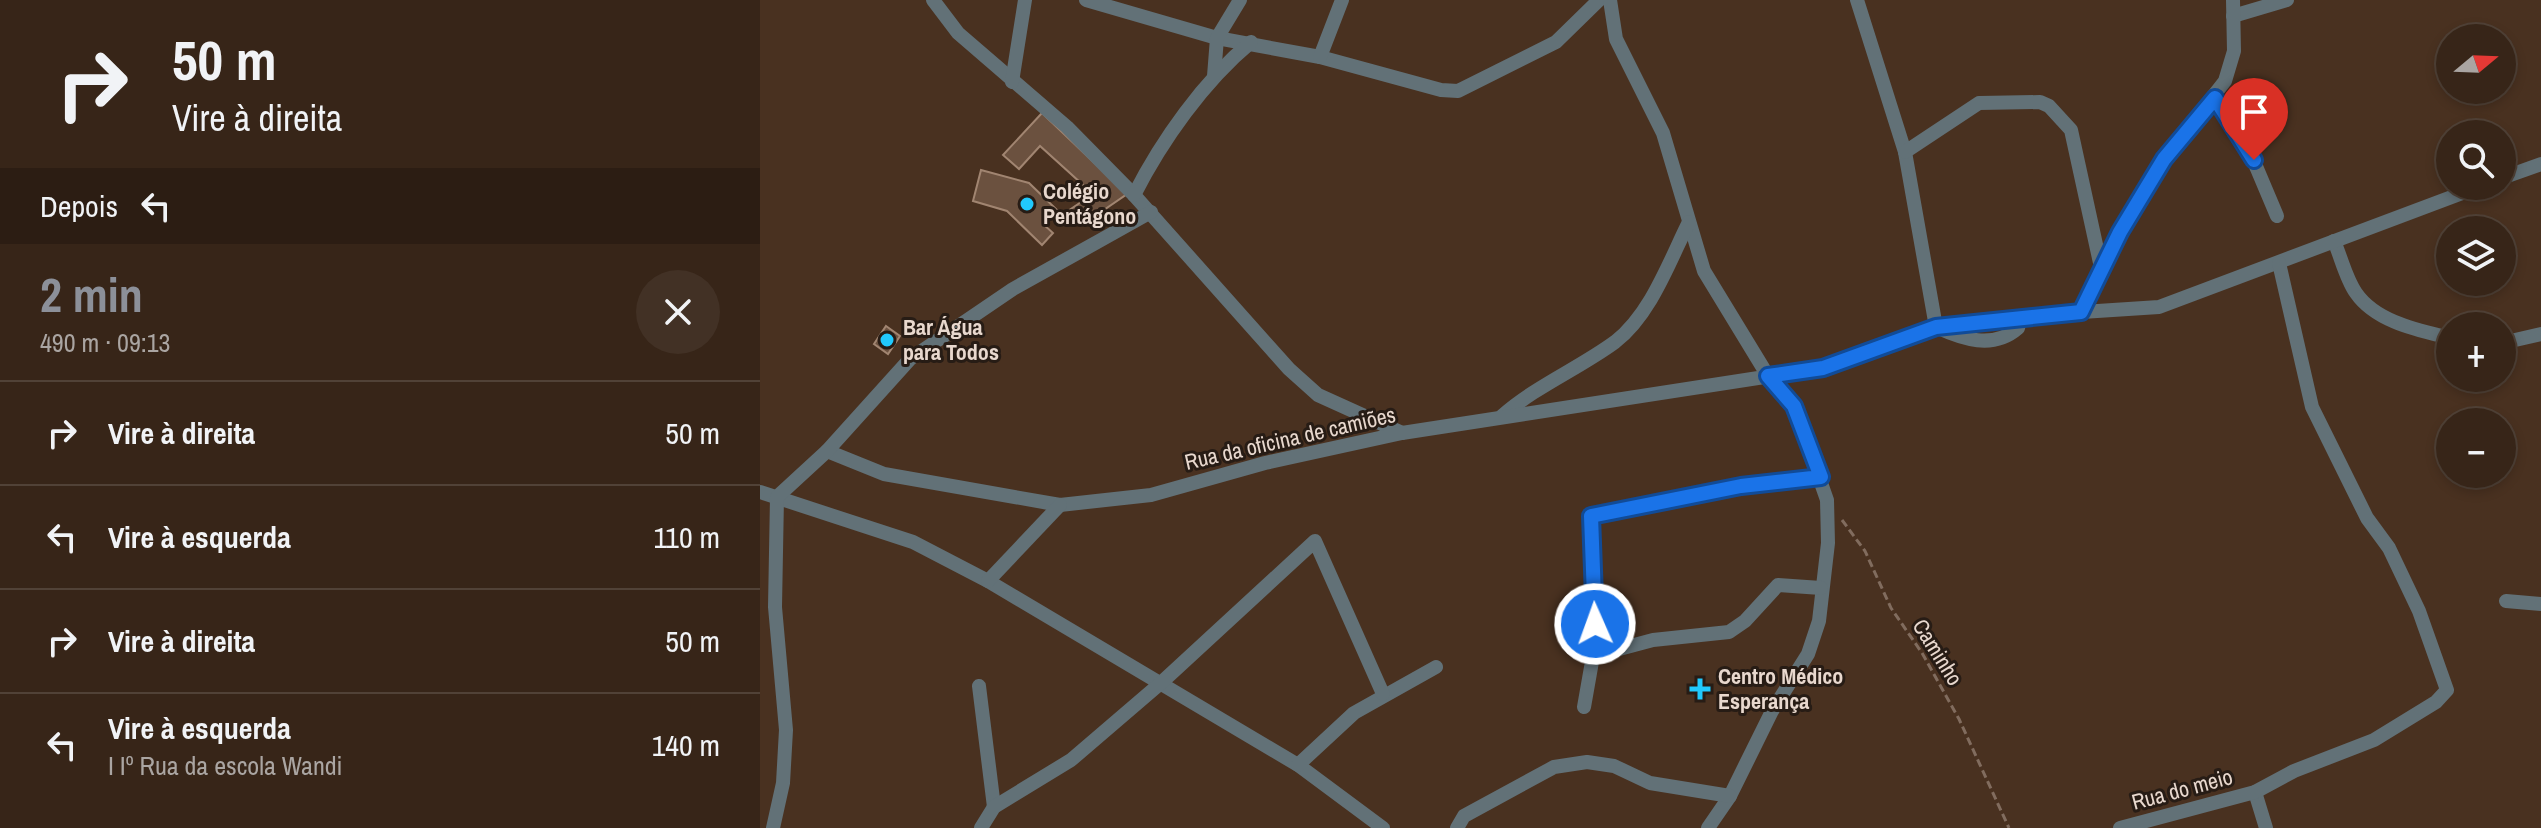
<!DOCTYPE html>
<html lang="pt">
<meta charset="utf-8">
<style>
:root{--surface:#372518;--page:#423125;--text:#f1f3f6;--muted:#aaa5a2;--line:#514237;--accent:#8c9099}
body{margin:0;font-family:"Archivo Narrow",sans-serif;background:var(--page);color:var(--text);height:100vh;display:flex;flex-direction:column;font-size:30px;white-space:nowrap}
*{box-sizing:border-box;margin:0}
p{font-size:26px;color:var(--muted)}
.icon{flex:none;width:44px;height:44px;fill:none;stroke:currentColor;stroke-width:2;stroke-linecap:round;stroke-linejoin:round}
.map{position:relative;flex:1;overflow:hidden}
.sheet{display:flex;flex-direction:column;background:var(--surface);width:760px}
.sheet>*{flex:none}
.top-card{background:#372518;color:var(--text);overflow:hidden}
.needle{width:52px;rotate:71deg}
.controls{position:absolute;left:1676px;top:24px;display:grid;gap:16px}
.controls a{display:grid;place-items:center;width:80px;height:80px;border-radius:50%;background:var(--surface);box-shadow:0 4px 12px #0003,0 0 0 2px var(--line);font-size:40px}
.pin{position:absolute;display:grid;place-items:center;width:68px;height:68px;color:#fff;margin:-82px -34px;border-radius:50% 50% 50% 0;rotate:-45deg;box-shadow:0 0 8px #0007}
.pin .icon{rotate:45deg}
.me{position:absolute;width:88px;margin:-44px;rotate:358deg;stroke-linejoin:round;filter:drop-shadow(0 0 6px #0008)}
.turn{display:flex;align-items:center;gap:28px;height:168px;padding:0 40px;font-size:36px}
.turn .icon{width:104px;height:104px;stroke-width:2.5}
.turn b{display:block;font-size:56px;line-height:68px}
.then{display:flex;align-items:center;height:76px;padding:0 40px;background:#0003;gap:16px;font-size:30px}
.round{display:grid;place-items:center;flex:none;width:84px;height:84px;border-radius:42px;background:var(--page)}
.head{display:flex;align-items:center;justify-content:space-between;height:136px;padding:0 40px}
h1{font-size:48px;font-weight:700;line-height:60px;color:var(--accent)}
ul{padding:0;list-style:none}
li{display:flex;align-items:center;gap:24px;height:104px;padding:0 40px;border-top:2px solid var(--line)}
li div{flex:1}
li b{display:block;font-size:30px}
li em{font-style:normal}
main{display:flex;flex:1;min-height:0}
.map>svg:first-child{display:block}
.building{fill:#6b513f;stroke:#a18571;stroke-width:2}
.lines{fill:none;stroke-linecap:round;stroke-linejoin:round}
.path{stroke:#816c5e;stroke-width:3;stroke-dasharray:8 4;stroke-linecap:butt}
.minor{stroke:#627177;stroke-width:14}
.route-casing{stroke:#114b97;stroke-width:20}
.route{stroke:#1a73e8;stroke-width:14}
.poi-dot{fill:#21c9fd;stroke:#271c15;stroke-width:3}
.labels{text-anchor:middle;stroke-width:6;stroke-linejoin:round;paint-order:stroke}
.poi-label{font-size:22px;font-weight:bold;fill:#e8d8ce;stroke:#271c15;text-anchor:start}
.street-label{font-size:22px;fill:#e8d8ce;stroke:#271c15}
</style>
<main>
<section class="sheet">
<div class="top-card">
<div class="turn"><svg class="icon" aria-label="right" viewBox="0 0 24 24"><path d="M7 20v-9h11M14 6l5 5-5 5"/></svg><div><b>50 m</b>Vire à direita</div></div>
<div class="then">Depois<svg class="icon" aria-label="left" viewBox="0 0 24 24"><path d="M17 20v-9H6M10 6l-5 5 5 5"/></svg></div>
</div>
<div class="head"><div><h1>2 min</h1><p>490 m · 09:13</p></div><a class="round"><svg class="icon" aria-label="close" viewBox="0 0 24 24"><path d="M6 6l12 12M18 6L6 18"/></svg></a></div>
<ul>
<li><svg class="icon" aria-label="right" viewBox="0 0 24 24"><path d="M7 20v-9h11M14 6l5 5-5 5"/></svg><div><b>Vire à direita</b></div><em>50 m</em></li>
<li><svg class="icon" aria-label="left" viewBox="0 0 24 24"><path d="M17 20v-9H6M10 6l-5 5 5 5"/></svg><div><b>Vire à esquerda</b></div><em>110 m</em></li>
<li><svg class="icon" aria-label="right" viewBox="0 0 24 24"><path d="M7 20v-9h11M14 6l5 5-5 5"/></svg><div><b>Vire à direita</b></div><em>50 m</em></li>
<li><svg class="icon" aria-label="left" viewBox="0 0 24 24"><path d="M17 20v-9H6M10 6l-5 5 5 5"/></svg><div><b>Vire à esquerda</b><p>I Iº Rua da escola Wandi</p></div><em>140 m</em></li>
</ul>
</section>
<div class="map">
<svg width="1781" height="828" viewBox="0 0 1781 828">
<rect width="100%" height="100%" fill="#493120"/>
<g class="building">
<path d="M282,113L367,194L322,225L308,211L333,194L280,146L259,169L243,155Z"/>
<path d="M221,170L269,183L297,210L283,224L293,233L282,245L247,211L213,201Z"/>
<path d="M126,326L140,336L128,354L114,344Z"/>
</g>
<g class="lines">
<path class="path" d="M1082,520L1105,551L1131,608L1162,653L1199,719L1249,828"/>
<g class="minor">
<path d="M173,0L198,33L307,127L374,195L529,369L558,395L642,433"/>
<path d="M326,0L457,38L560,57L681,90L698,91L796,42L839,0"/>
<path d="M850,0L856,39L903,133L944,271L1008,376L1034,406L1067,500L1068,543L1059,621L1048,654L1012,711L970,796L948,828"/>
<path d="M1097,0L1145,152L1176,327C1202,339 1233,350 1258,328L1261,316"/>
<path d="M1473,16L1527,0"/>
<path d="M560,57L582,0"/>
<path d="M454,76L457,38L480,0"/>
<path d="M252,82L265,0"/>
<path d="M1455,98L1487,145L1517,216"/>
<path d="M1145,152L1219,103L1280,102L1289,106L1311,130L1342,272"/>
<path d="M1742,178L1781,164"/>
<path d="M374,195C402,140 444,81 491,42"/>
<path d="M1574,241C1581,257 1586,279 1596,293C1616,322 1658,330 1690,338"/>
<path d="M1321,312L1360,232L1404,159L1465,81L1474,51L1473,0"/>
<path d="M1742,343L1781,334"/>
<path d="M742,416C776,386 818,369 855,342C891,314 909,262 929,222"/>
<path d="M67,451L124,474L300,505L391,495L505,463L642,433L1063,368L1176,327L1261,316L1399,307L1721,186"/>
<path d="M0,492L153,542L228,581L538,765L623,828"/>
<path d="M228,581L300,505"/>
<path d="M1746,601L1781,604"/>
<path d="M833,656L831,516L981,486L1061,477"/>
<path d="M219,686L234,807"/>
<path d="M824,707L833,656L893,640L969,632L985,621L1018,585L1061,588"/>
<path d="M538,765L594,713L676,667"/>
<path d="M1495,792L1506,828"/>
<path d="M13,828L23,783L26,730L15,607L17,497L67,451L150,359L253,289L391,212"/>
<path d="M221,828L234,807L311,760L402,682L555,541L623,694"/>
<path d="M697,828L704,816L794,767L827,762L854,766L890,783L970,796"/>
<path d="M1360,828L1495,792L1534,771L1614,740L1676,702L1687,690L1659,611L1629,548L1607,518L1552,407L1519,263"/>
</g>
</g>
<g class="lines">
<defs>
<path id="route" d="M835,624L831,516L981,486L1061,477L1034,406L1008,376L1063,368L1176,327L1321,312L1360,232L1404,159L1455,98L1494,160"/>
</defs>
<use href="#route" class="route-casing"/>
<use href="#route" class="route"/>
</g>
<g class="poi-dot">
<circle cx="267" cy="204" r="8"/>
<circle cx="127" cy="340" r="8"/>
<path d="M936 677h8v8h8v8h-8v8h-8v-8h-8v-8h8z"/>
</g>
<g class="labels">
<g class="poi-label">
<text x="283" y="199">Colégio<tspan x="283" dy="25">Pentágono</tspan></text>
<text x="143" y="335">Bar Água<tspan x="143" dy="25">para Todos</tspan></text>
<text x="958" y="684">Centro Médico<tspan x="958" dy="25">Esperança</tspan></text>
</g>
<g class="street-label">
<text transform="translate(530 438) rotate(-13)" y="8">Rua da oficina de camiões</text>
<text transform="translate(1178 652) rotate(58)" y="8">Caminho</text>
<text transform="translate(1422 789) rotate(-15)" y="8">Rua do meio</text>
</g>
</g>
</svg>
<div class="controls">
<a><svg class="needle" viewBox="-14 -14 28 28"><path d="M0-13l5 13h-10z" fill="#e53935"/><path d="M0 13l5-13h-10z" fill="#aaa5a2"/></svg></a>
<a><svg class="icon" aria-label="search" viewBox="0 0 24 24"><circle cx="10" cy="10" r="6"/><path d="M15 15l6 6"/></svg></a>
<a><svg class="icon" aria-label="layers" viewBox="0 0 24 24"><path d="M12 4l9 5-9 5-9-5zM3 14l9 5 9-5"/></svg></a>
<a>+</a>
<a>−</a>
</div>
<div class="pin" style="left:1494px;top:160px;background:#d93025"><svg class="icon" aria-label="arrive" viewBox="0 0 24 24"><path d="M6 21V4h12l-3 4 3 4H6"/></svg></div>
<svg class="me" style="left:835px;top:624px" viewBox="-20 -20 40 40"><circle r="17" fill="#1a73e8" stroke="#fff" stroke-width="3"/><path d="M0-11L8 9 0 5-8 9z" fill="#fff"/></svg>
</div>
</main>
